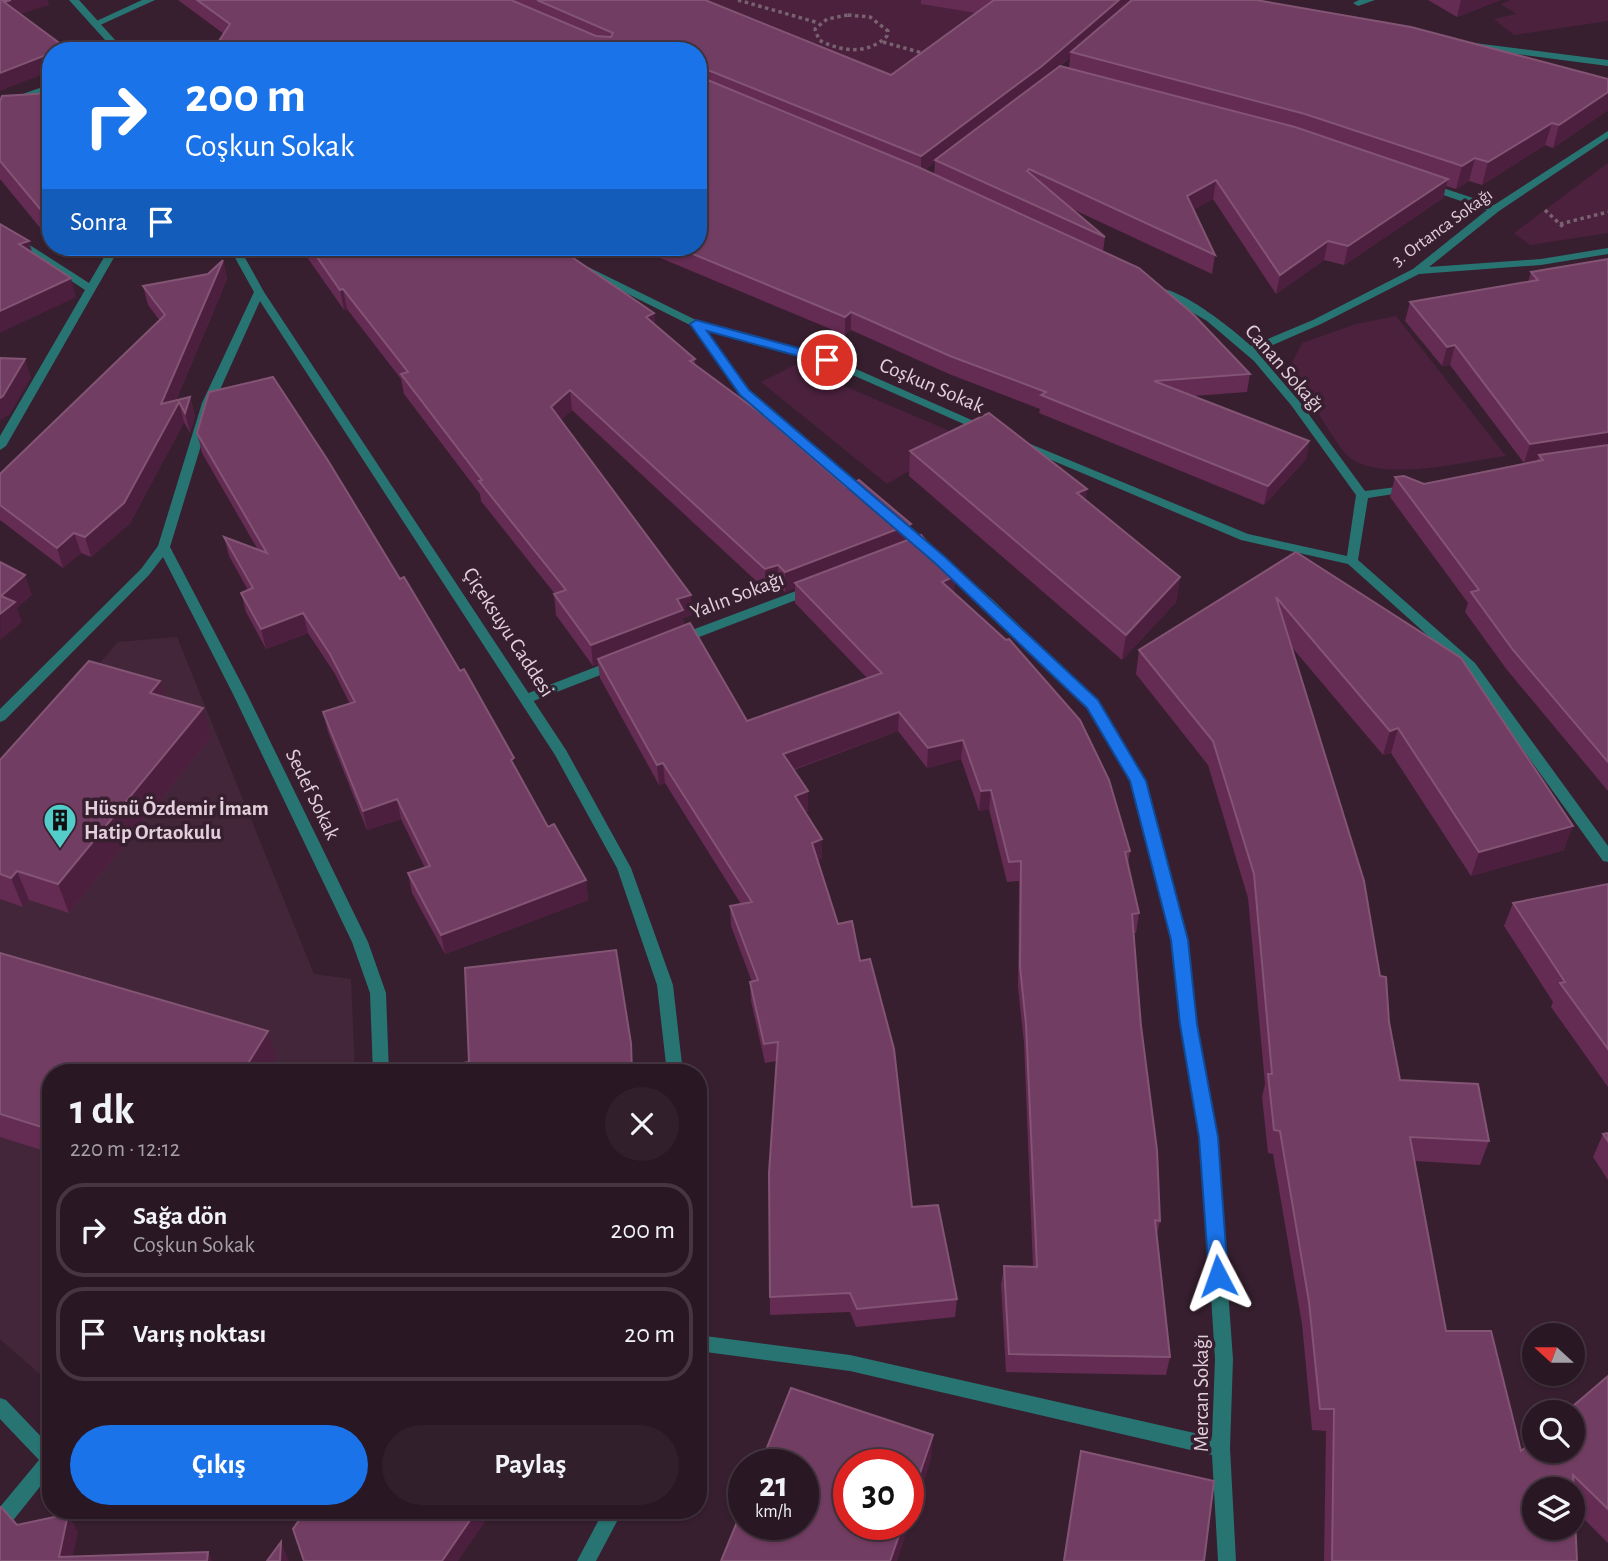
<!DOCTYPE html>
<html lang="tr">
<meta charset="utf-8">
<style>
:root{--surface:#291723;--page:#31202b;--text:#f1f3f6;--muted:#a59fa6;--line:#453641;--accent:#1a73e8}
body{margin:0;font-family:"Alegreya Sans",sans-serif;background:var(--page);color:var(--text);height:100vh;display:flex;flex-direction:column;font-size:26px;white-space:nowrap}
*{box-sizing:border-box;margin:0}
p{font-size:23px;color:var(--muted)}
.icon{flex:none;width:38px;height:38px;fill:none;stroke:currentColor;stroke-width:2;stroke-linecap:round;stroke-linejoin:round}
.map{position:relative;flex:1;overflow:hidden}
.side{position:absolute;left:42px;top:1064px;width:665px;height:455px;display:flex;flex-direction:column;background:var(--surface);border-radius:28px;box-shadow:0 2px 5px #0004,0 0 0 2px var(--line)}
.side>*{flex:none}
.hud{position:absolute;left:42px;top:42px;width:665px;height:214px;border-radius:28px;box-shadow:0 2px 5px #0004,0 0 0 2px var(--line);background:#1a73e8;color:#fff;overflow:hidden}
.needle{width:46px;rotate:291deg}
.tools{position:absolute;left:1522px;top:1323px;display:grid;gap:14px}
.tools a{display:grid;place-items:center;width:63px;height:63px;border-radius:50%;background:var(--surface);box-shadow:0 2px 5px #0004,0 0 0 2px var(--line);font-size:35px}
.speed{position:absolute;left:728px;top:1449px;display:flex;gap:14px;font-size:35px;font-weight:700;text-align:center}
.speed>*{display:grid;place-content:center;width:91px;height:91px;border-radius:50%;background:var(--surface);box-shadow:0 2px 5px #0004,0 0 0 2px var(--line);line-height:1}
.speed small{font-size:18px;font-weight:400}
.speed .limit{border:10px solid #d22;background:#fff;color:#111}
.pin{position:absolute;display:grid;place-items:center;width:60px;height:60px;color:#fff;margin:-30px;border:4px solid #fff;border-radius:50%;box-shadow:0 2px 7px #0007}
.me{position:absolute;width:77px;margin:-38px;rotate:356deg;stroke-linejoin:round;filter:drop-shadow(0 0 5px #0008)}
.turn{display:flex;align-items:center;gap:24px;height:147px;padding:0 28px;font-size:32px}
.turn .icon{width:91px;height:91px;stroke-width:2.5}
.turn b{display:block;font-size:49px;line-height:60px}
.then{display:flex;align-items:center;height:66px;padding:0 28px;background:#0003;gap:14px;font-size:26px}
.round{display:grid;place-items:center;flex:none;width:74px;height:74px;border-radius:37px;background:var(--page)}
.head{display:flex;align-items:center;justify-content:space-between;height:119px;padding:0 28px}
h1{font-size:42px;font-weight:700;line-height:52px}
.cta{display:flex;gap:14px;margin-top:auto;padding:14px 28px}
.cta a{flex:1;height:80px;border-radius:42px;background:var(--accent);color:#fff;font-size:28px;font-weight:700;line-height:80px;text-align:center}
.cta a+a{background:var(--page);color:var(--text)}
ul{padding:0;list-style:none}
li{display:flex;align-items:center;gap:21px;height:94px;margin:0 14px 10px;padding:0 14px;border:4px solid var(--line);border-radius:28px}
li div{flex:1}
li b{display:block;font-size:26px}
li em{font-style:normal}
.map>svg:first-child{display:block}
.built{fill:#44263a}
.green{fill:#4c213e}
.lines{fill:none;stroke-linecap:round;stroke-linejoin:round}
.path{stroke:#786270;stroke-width:3.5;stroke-dasharray:3.5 3.5;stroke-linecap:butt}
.service{fill:#287472;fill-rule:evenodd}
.minor{fill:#287472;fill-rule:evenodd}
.tertiary{fill:#287472;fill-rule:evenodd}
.wall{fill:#642b53;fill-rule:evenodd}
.shaded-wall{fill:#4d1f3f}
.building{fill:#723d62;stroke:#835474;stroke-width:2;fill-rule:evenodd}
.route{fill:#1a73e8;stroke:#114b97;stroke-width:2}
.labels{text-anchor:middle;stroke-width:7;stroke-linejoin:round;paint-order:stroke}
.far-street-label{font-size:18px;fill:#e1d0da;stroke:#371f2f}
.street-label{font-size:21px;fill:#e1d0da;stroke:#371f2f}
.poi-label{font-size:21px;font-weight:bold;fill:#e1d0da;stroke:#371f2f;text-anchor:start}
</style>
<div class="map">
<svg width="1608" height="1561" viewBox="0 0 1608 1561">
<rect width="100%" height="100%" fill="#371f2f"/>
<path class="built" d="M177,637L314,974L351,979L355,1073H51V1384L0,1339V779L118,642Z"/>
<g class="green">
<path d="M668,0H921L1002,12L891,87Z"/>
<path d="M1510,0H1608V21L1514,35L1494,19L1516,14L1501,4Z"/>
<path d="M1608,163V233L1530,245L1514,233Z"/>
<path d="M1396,316L1506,456C1465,461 1386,483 1350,458C1339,450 1300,383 1290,367L1302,343L1356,324Z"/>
<path d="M795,365L966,438L887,484L761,382Z"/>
</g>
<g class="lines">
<g class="path">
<path d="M738,0L819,23"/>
<path d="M848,15L870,17L888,31L887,36C868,55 842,52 819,40L815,29L827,19Z"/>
<path d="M883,42L926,54"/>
<path d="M1545,210L1564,228"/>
<path d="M1560,224L1608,212"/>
</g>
<path class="service" d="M1375,0L1358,6L1353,3L1359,0Z"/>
<g class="minor">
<path d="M142,0H155L98,26L90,24Z"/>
<path d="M1474,43L1608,60V66L1471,48L1469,46Z"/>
<path d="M51,84V90L0,108V102Z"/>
<path d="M1608,131V138L1499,211L1429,267L1541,259L1608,248V254L1541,265L1419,274L1321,324L1257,352L1299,401L1365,491L1413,485L1415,488L1413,491L1368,498L1358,560L1475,663L1608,846V862L1603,861L1465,669L1348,564L1241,540L1018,446L1020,443H1028L1248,534L1347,556L1356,495L1291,405L1254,361L1207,321L1156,291L1157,289C1179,286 1235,331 1251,346L1313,320L1413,269L1487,210L1423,188V184H1431L1494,205Z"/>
<path d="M0,226L89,283L110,247H120L6,446L0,450V436L85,290L0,234Z"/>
<path d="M584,265L700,322L831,358L992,429L990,432H982L823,362L706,330L748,391L870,497L864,501L860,500L740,395L692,326L580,270V266Z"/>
<path d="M259,289L264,292L214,403L170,547L247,694L368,942L386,993L389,1073H373L370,993L352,942L233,694L163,557L149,575L5,720L0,722V709L141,569L158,546L202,403L254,292Z"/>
<path d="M896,519L900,520L992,599L1098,701L1145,781L1187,940L1197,1024L1217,1137L1233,1359L1230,1448L1236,1561H1218L1212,1455L850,1371L698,1351V1335L850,1355L1212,1437L1215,1359L1201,1137L1181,1024L1171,940L1131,781L1088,707L982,605L892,526L890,523L892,520Z"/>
<path d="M812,585L818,589L817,592L686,642H676L674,639L676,636Z"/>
<path d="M616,659L621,661L623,664L621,667L531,702L526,704L519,699L521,696Z"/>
<path d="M0,1398L6,1400L51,1447V1473L7,1528L0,1531V1507L39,1460L0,1419Z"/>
</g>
<g class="tertiary">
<path d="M69,0H79L125,51H115Z"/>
<path d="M229,247H239L264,292L566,750L631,868L673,985L683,1073H667L657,985L617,868L555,755L254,292Z"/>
<path d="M604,1510H623L596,1561H577Z"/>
</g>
</g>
<g class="wall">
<path d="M178,0H705L891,75L976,13L921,4V0H1130V2L1608,79V110L1553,148L1545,145L1482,185L1469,181L1456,189L1446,186L1443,198L1344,265L1324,260L1276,294L1213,199L1194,209L1215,255L1212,274L1070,208L1105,237L1103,251L1250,374L1247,392L1194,396L1309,441L1306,459L1264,505L1039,413L1040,409L949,374L851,330L845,335L634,247H698V51H221L219,41L224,34ZM1070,57L1069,68L1060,66L1064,63ZM935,162L934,174L925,170Z"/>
<path d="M1428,0H1500L1457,17Z"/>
<path d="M51,93V241L0,179V102Z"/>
<path d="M300,247H557L654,313L655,325L695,359V365L955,576L954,593L1130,851L1128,864L1139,913L1136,933H1134L1141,1026L1160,1221L1157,1235L1170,1357L1166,1375L1006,1372L1001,1285L1004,1266L1033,1267L1024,1043L1018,987L1019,881L1007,882L989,809L979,811L961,759L927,768L898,731L794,770L808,791V811L805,812L822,839V858L818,860L838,924L860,961L912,1207L957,1299L955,1317L856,1327L850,1312L770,1315L769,1173L777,1061L765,1063L751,1001L750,982H752L731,926L730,906L741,904L665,783L659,785L600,678L598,664L593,666L556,615L554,594H555L481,501L480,494L404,394L401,379L347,309L344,310ZM572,410L766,590L778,585L785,592L795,588V603L867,678L747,721L684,626L683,618L692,615L561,420Z"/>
<path d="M1608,259V791L1507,670L1465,612L1468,603L1390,497L1395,477L1424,484L1524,463L1450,365L1442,366L1405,321L1410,302L1528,282L1531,272Z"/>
<path d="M223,260L227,279L176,400L190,397L195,416L190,433L184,422L130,523L91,557L81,553L63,568L0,520V474L160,321L148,305L143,286L208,274Z"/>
<path d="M197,433L516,768L548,827L586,880L588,900L445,954L412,893L408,873L425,868L401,819L367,830L328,732L323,712L350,704L335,674L308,633L266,649L246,612L241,593L248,590L229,556L224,537L258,550L202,453Z"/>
<path d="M910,451L1087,489L1085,500L1180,577L1176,602L1122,660L909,476Z"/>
<path d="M1296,552L1564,850L1471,876L1391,753L1383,755L1290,645L1380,976L1400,1080L1489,1141L1480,1165L1415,1161L1446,1331L1521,1451L1608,1376V1543L1575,1510L1577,1561H1324L1326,1431L1312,1430L1302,1324L1273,1154L1268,1153L1262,1097L1265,1084L1248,898L1208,765L1136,674L1139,650Z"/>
<path d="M165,697L211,737L69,913L29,900L23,907L0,899V760Z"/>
<path d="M1608,884V1087L1551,1007L1553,1002L1504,926L1513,903Z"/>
<path d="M0,953L276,1058L51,1073V1153L0,1137Z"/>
<path d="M1608,1133V1180L1593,1157L1603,1134Z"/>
<path d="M1081,1451L1204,1561H1063Z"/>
<path d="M512,1510H529L524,1517Z"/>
</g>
<g class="shaded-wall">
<path d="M11,0H48L49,5L9,18L4,2Z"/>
<path d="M1119,0H1130L1129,6L1071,52L1070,57L1040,83L935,160V162L921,173V156Z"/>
<path d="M1461,0H1500L1457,17Z"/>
<path d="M51,53V71L0,91V73Z"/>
<path d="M1608,92V110L1553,148L1559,125Z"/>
<path d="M1552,123L1545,145L1482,185L1488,162Z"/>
<path d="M1475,158L1469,181L1456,189L1462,166Z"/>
<path d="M1448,179L1443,198L1344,265L1348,246Z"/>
<path d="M1216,180L1213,199L1185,215L1187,196Z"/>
<path d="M29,241L34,260L19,244Z"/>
<path d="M1328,241L1324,260L1276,294L1280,275Z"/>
<path d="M58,247H75L60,252Z"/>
<path d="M223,260L227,279L166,423L161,404Z"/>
<path d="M71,278L76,297L0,333V311Z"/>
<path d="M343,289L347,309L344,310L340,290Z"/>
<path d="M851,312V330L845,335V317Z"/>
<path d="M654,313L656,333L646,317Z"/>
<path d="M1455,345L1450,365L1442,366L1447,347Z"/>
<path d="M25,359L31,378L9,415L0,420V398Z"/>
<path d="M570,390L572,410L553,427L551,407Z"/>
<path d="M190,397L195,416L190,433L185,413Z"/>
<path d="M179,402L184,422L130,523L91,557L85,537Z"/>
<path d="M1608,432V449L1539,455L1537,461L1524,463L1530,444Z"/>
<path d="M1309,441L1306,459L1264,505L1268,486Z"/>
<path d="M1087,489L1084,514L1077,493Z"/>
<path d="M911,524L910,544L795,583V588L785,592V572Z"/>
<path d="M74,533L81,553L63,568L57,548Z"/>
<path d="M778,565V585L766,590L765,569Z"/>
<path d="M25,575L32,595L17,608L22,622L0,640L1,596Z"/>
<path d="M955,576L954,595L942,582Z"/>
<path d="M1180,577L1176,602L1122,660L1126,635Z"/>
<path d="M691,595L692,615L683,618L684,631L598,659V664L593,666L591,645L677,599Z"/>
<path d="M303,613L308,633L266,649L261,629Z"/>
<path d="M160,681L169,710L150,693Z"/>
<path d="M203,708L211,737L69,913L58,884Z"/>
<path d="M899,712L898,731L783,773V754Z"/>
<path d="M1398,728L1391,753L1383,755L1390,731Z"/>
<path d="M963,740L961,759L927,768L928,748Z"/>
<path d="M663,763L665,783L659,785L657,765Z"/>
<path d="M991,790L989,809L979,811L981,791Z"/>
<path d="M808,791V811L795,816V796Z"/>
<path d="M397,799L401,819L367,830L363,811Z"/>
<path d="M1573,826L1564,850L1471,876L1479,852Z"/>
<path d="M822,839V858L812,862V843Z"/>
<path d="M17,871L29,900L23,907L11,878Z"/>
<path d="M586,880L588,900L445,954L441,935Z"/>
<path d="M268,1031L276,1058L267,1073H242Z"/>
<path d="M933,1435L931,1460L897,1561H890L903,1524H908V1508Z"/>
<path d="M477,1510H493L458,1561H442Z"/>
<path d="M523,1510H529L524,1517Z"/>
<path d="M68,1514L78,1532L72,1561L59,1557Z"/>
<path d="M281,1542L289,1561H280Z"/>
<path d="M208,1552L212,1561H207Z"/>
</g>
<g class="building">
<path d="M0,0H11L4,2L66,48L58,51H51V53L0,73Z"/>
<path d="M197,0H511L596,36L611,37L613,33L537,0H705L891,75L994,0H1119L1042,66L921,156L698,66V51H243L219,41L230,24Z"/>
<path d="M1132,0H1256L1411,27L1608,79V92L1559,125L1552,123L1488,162L1475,158L1462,166L1305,114L1071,52Z"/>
<path d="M1060,66L1295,127L1448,179L1348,246L1328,241L1280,275L1216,180L1187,196L1215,255L1029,169L1027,171L1105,237L935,160Z"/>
<path d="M698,76L918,167L1139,268L1193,314L1250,374L1154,381L1309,441L1268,486L1041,395L1046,392L950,356L851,312L845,317L676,247H698Z"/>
<path d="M51,93V222L0,161V102L2,96Z"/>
<path d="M0,224L29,241L19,244L71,278L0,311Z"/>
<path d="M310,247H557L654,313L646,317L695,359L690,361L763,415L846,487L859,480L911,524L785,572L778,565L765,569L570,390L551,407L691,595L677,599L683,610L591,645L554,594L566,590L479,481L482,480L401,374L408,372L343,289L340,290Z"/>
<path d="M1608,259V432L1530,444L1455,345L1447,347L1410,302L1538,280L1531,272Z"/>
<path d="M223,260L161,404L190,397L185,413L179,402L124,503L85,537L74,533L57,548L0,505V474L165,315L143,286L208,274Z"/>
<path d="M0,358L25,359L3,396L0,398Z"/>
<path d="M273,377L327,459L400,579L404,577L460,671L464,669L514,758L511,760L548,827L554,824L586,880L441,935L408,873L430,866L397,799L363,811L323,712L355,702L330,654L303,613L261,629L241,593L253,588L224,537L267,553L197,433L209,392Z"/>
<path d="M989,413L1087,489L1077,493L1180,577L1126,635L910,451Z"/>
<path d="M1608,445V762L1513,650L1471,592L1479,590L1395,477L1404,476L1424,484L1543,460L1539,455Z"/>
<path d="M921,535L955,576L942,582L1006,640L1009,639L1080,720L1109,780L1130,851L1125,852L1139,913L1132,914L1141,1026L1157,1150L1160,1221L1155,1220L1170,1357L1009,1354L1004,1266L1037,1267L1026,1024L1020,967L1021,861L1009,862L991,790L981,791L963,740L928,748L899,712L783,754L808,791L795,796L822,839L812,843L838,924L852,921L860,961L870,959L894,1049L912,1207L938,1205L957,1299L857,1309L850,1293L770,1297L769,1173L778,1042L764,1044L750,982L758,980L730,906L752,902L663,763L657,765L598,659L690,623L747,721L882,673L795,583Z"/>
<path d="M1296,552L1461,658L1573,826L1479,852L1398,728L1390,731L1276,597L1364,881L1380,976L1386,977L1389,1022L1400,1080L1478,1084L1489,1141L1410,1137L1446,1331H1491L1521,1451L1535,1439V1451H1573V1412H1566L1608,1376V1509L1573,1475L1577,1561H1332L1334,1409H1320L1309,1302L1280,1131L1274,1130L1268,1074H1272L1254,874L1213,741L1139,650ZM1535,1489H1573V1528H1535Z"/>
<path d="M0,562L25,575L1,596L15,602L0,614Z"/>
<path d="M89,661L160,681L150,693L203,708L58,884L17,871L11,878L0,874V760Z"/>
<path d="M1608,884V1049L1560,983L1565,982L1513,903Z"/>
<path d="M616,950L631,1043L632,1073H451L450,1065L469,1062L465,968Z"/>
<path d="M0,953L268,1031L242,1073H51V1130L0,1114Z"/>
<path d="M1608,1133V1141L1603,1134Z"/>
<path d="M791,1388L933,1435L908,1508V1465H849V1524H903L890,1561H721L744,1505V1524H803V1465H760Z"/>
<path d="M1081,1451L1214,1481L1204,1561H1064Z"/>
<path d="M1,1507L17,1525L68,1514L59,1557L208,1552L207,1561H0V1508Z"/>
<path d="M306,1510H477L442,1561H304L293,1529Z"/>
<path d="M281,1542L280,1561H267Z"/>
</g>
<path class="route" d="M696,320L831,357V363L827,364L707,331L749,390L945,557L1098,700L1146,781L1188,940L1197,1024L1218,1137L1228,1276L1225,1282L1218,1284L1211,1282L1209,1276L1199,1137L1180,1024L1171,940L1130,781L1087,708L935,563L740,395L690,324Z"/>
<defs>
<symbol id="building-pin" viewBox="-11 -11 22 30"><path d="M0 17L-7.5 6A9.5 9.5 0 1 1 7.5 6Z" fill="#53cdca" stroke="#371f2f"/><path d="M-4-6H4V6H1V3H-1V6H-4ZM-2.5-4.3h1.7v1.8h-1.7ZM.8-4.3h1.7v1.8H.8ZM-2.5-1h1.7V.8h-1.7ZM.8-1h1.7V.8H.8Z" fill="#111"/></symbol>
</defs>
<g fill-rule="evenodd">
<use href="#building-pin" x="41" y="801" width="38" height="52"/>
</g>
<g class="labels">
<g class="far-street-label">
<text transform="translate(1442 227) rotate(-36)" y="6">3. Ortanca Sokağı</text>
</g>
<g class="street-label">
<text transform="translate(1285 368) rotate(49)" y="7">Canan Sokağı</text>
<text transform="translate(932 385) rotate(23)" y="7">Coşkun Sokak</text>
<text transform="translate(737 595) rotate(-21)" y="7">Yalın Sokağı</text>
<text transform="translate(509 632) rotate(57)" y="7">Çiçeksuyu Caddesi</text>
<text transform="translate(313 794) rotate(64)" y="7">Sedef Sokak</text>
<text transform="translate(1201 1393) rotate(-90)" y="7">Mercan Sokağı</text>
</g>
<g class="poi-label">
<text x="84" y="815">Hüsnü Özdemir İmam<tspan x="84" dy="24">Hatip Ortaokulu</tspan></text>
</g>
</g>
</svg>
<div class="tools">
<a><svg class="needle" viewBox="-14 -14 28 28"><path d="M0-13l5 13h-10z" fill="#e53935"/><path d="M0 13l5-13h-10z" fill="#a59fa6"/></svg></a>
<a><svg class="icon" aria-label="search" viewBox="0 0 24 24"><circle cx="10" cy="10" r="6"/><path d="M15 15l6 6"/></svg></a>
<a><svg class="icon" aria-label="layers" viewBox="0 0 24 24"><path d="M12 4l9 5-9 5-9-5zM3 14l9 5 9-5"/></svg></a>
</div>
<div class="speed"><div>21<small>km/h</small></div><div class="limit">30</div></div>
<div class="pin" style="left:827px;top:360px;background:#d93025"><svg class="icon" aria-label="arrive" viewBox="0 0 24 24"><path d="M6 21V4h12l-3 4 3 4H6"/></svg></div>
<svg class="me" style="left:1218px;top:1276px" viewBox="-20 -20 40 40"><path d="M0-17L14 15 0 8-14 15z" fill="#1a73e8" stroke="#fff" stroke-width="4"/></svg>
<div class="hud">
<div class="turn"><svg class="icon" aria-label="right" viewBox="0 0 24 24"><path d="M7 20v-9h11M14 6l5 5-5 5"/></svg><div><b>200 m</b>Coşkun Sokak</div></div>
<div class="then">Sonra<svg class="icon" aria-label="arrive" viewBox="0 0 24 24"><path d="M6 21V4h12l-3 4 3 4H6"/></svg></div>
</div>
<section class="side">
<div class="head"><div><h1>1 dk</h1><p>220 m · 12:12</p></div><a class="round"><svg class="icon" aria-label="close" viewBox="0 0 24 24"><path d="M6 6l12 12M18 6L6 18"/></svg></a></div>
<ul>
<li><svg class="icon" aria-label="right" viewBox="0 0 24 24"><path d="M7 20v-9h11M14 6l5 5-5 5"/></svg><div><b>Sağa dön</b><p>Coşkun Sokak</p></div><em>200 m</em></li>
<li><svg class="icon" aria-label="arrive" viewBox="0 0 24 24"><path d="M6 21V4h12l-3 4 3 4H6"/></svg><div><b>Varış noktası</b></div><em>20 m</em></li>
</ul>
<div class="cta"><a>Çıkış</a><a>Paylaş</a></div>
</section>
</div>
